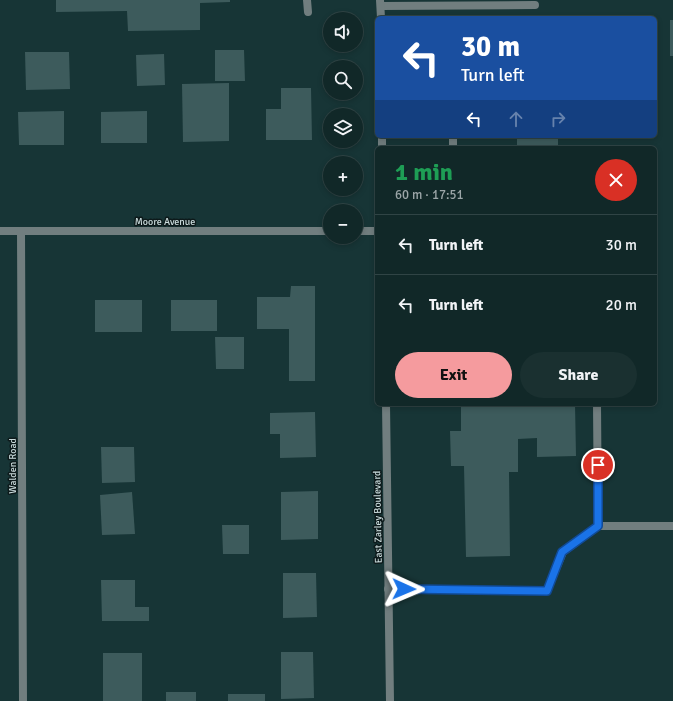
<!DOCTYPE html>
<meta charset="utf-8">
<style>
:root{--surface:#112828;--page:#1a3030;--text:#f1f3f6;--muted:#9ca6a8;--line:#304445;--accent:#f59b9e}
body{margin:0;font-family:Signika,sans-serif;background:var(--page);color:var(--text);height:100vh;display:flex;flex-direction:column;font-size:15px;white-space:nowrap}
*{box-sizing:border-box;margin:0}
p{font-size:13px;color:var(--muted)}
.icon{flex:none;width:22px;height:22px;fill:none;stroke:currentColor;stroke-width:2;stroke-linecap:round;stroke-linejoin:round}
.map{position:relative;flex:1;overflow:hidden}
.drawer{position:absolute;left:375px;top:146px;width:282px;height:260px;display:flex;flex-direction:column;background:var(--surface);border-radius:6px;box-shadow:0 2px 6px #0003,0 0 0 1px var(--line)}
.drawer>*{flex:none}
.top-card{position:absolute;left:375px;top:16px;width:282px;height:122px;border-radius:6px;box-shadow:0 2px 6px #0003,0 0 0 1px var(--line);background:#1a4fa0;color:#fff;overflow:hidden}
.controls{position:absolute;left:323px;top:12px;display:grid;gap:8px}
.controls a{display:grid;place-items:center;width:40px;height:40px;border-radius:50%;background:var(--surface);box-shadow:0 2px 6px #0003,0 0 0 1px var(--line);font-size:20px}
.pin{position:absolute;display:grid;place-items:center;width:34px;height:34px;color:#fff;margin:-17px;border:2px solid #fff;border-radius:50%;box-shadow:0 1px 4px #0007}
.me{position:absolute;width:44px;margin:-22px;rotate:91deg;stroke-linejoin:round;filter:drop-shadow(0 0 3px #0008)}
.turn{display:flex;align-items:center;gap:14px;height:84px;padding:0 20px;font-size:18px}
.turn .icon{width:52px;height:52px;stroke-width:2.5}
.turn b{display:block;font-size:28px;line-height:34px}
.lanes{display:flex;align-items:center;height:38px;padding:0 20px;background:#0003;justify-content:center;gap:20px;direction:ltr}
.lanes .off{opacity:.35}
.round{display:grid;place-items:center;flex:none;width:42px;height:42px;border-radius:21px;background:var(--page)}
.headline{display:flex;align-items:center;justify-content:space-between;height:68px;padding:0 20px}
h1{font-size:24px;font-weight:700;line-height:30px;color:#1e9e55}
.action{display:flex;gap:8px;margin-top:auto;padding:8px 20px}
.action a{flex:1;height:46px;border-radius:24px;background:var(--accent);color:#111;font-size:16px;font-weight:700;line-height:46px;text-align:center}
.action a+a{background:var(--page);color:var(--text)}
ul{padding:0;list-style:none}
li{display:flex;align-items:center;gap:12px;height:60px;padding:0 20px;border-top:1px solid var(--line)}
li div{flex:1}
li b{display:block;font-size:15px}
li em{font-style:normal}
.map>svg:first-child{display:block}
.building{fill:#3d5b5c}
.lines{fill:none;stroke-linecap:round;stroke-linejoin:round}
.service{stroke:#717e7f;stroke-width:8}
.minor{stroke:#717e7f;stroke-width:8}
.route-casing{stroke:#114b97;stroke-width:10}
.route{stroke:#1a73e8;stroke-width:7}
.labels{text-anchor:middle;stroke-width:3;stroke-linejoin:round;paint-order:stroke}
.street-label{font-size:10px;fill:#cbdcdd;stroke:#0d1a1b}
</style>
<div class="map">
<svg width="673" height="701" viewBox="0 0 673 701">
<rect width="100%" height="100%" fill="#173536"/>
<g class="building">
<path d="M56,0H230V2L200,3V30L128,31L127,11L56,12Z"/>
<rect x="670" y="20" width="3" height="36"/>
<path d="M215,50H244L245,81H215Z"/>
<path d="M25,52H69L70,89L26,90Z"/>
<path d="M164,54L165,85L137,86L136,55Z"/>
<path d="M229,83V141L183,142L182,84Z"/>
<path d="M281,88H311L312,140H266V109H281Z"/>
<path d="M64,111V145H19L18,112Z"/>
<path d="M147,111V143H101V112Z"/>
<rect x="517" y="136" width="41" height="12"/>
<path d="M291,286H315V381H289V329H257V297H290Z"/>
<rect x="95" y="300" width="47" height="32"/>
<rect x="171" y="300" width="46" height="31"/>
<path d="M215,337H244V369H216Z"/>
<path d="M461,404H575L576,456L537,457V438L518,439V472H509L510,556L466,557L464,466H451L450,431H461Z"/>
<path d="M315,412L316,457L280,458V434H270V413Z"/>
<path d="M101,447H134L135,482L102,483Z"/>
<path d="M318,491V539L281,540V492Z"/>
<path d="M132,492L135,534L102,535L100,495Z"/>
<path d="M222,525H249V554H223Z"/>
<path d="M283,573H316L317,617L283,618Z"/>
<path d="M101,580H135V607H149V621H102Z"/>
<path d="M281,652H313L314,698L281,699Z"/>
<rect x="103" y="653" width="39" height="48"/>
<rect x="166" y="692" width="30" height="9"/>
<rect x="228" y="694" width="37" height="7"/>
</g>
<g class="lines">
<g class="service">
<path d="M307,0L308,12"/>
<path d="M381,6L535,5"/>
<path d="M453,136V148"/>
<path d="M597,404L598,526"/>
<path d="M388,589L547,591L563,552L598,526H673"/>
</g>
<g class="minor">
<path d="M380,0L381,18"/>
<path d="M382,136V148"/>
<path d="M0,231H330"/>
<path d="M21,231L23,701"/>
<path d="M356,231H377"/>
<path d="M386,404L390,701"/>
</g>
</g>
<g class="lines">
<defs>
<path id="route" d="M404,589L547,591L562,552L598,526V465"/>
</defs>
<use href="#route" class="route-casing"/>
<use href="#route" class="route"/>
</g>
<g class="labels">
<g class="street-label">
<text x="165" y="225">Moore Avenue</text>
<text transform="translate(12 466) rotate(-90)" y="4">Walden Road</text>
<text transform="translate(377 517) rotate(-91)" y="4">East Zarley Boulevard</text>
</g>
</g>
</svg>
<div class="controls">
<a><svg class="icon" aria-label="sound" viewBox="0 0 24 24"><path d="M4 9h4l5-4v14l-5-4H4zM17 9q2 3 0 6"/></svg></a>
<a><svg class="icon" aria-label="search" viewBox="0 0 24 24"><circle cx="10" cy="10" r="6"/><path d="M15 15l6 6"/></svg></a>
<a><svg class="icon" aria-label="layers" viewBox="0 0 24 24"><path d="M12 4l9 5-9 5-9-5zM3 14l9 5 9-5"/></svg></a>
<a>+</a>
<a>−</a>
</div>
<div class="pin" style="left:598px;top:465px;background:#d93025"><svg class="icon" aria-label="arrive" viewBox="0 0 24 24"><path d="M6 21V4h12l-3 4 3 4H6"/></svg></div>
<svg class="me" style="left:404px;top:589px" viewBox="-20 -20 40 40"><path d="M0-17L14 15 0 8-14 15z" fill="#1a73e8" stroke="#fff" stroke-width="4"/></svg>
<div class="top-card">
<div class="turn"><svg class="icon" aria-label="left" viewBox="0 0 24 24"><path d="M17 20v-9H6M10 6l-5 5 5 5"/></svg><div><b>30 m</b>Turn left</div></div>
<div class="lanes"><svg class="icon" aria-label="left" viewBox="0 0 24 24"><path d="M17 20v-9H6M10 6l-5 5 5 5"/></svg><svg class="icon off" aria-label="ahead" viewBox="0 0 24 24"><path d="M12 20V5M6 11l6-6 6 6"/></svg><svg class="icon off" aria-label="right" viewBox="0 0 24 24"><path d="M7 20v-9h11M14 6l5 5-5 5"/></svg></div>
</div>
<section class="drawer">
<div class="headline"><div><h1>1 min</h1><p>60 m · 17:51</p></div><a class="round" style="background:#d93025;color:#fff"><svg class="icon" aria-label="close" viewBox="0 0 24 24"><path d="M6 6l12 12M18 6L6 18"/></svg></a></div>
<ul>
<li><svg class="icon" aria-label="left" viewBox="0 0 24 24"><path d="M17 20v-9H6M10 6l-5 5 5 5"/></svg><div><b>Turn left</b></div><em>30 m</em></li>
<li><svg class="icon" aria-label="left" viewBox="0 0 24 24"><path d="M17 20v-9H6M10 6l-5 5 5 5"/></svg><div><b>Turn left</b></div><em>20 m</em></li>
</ul>
<div class="action"><a>Exit</a><a>Share</a></div>
</section>
</div>
